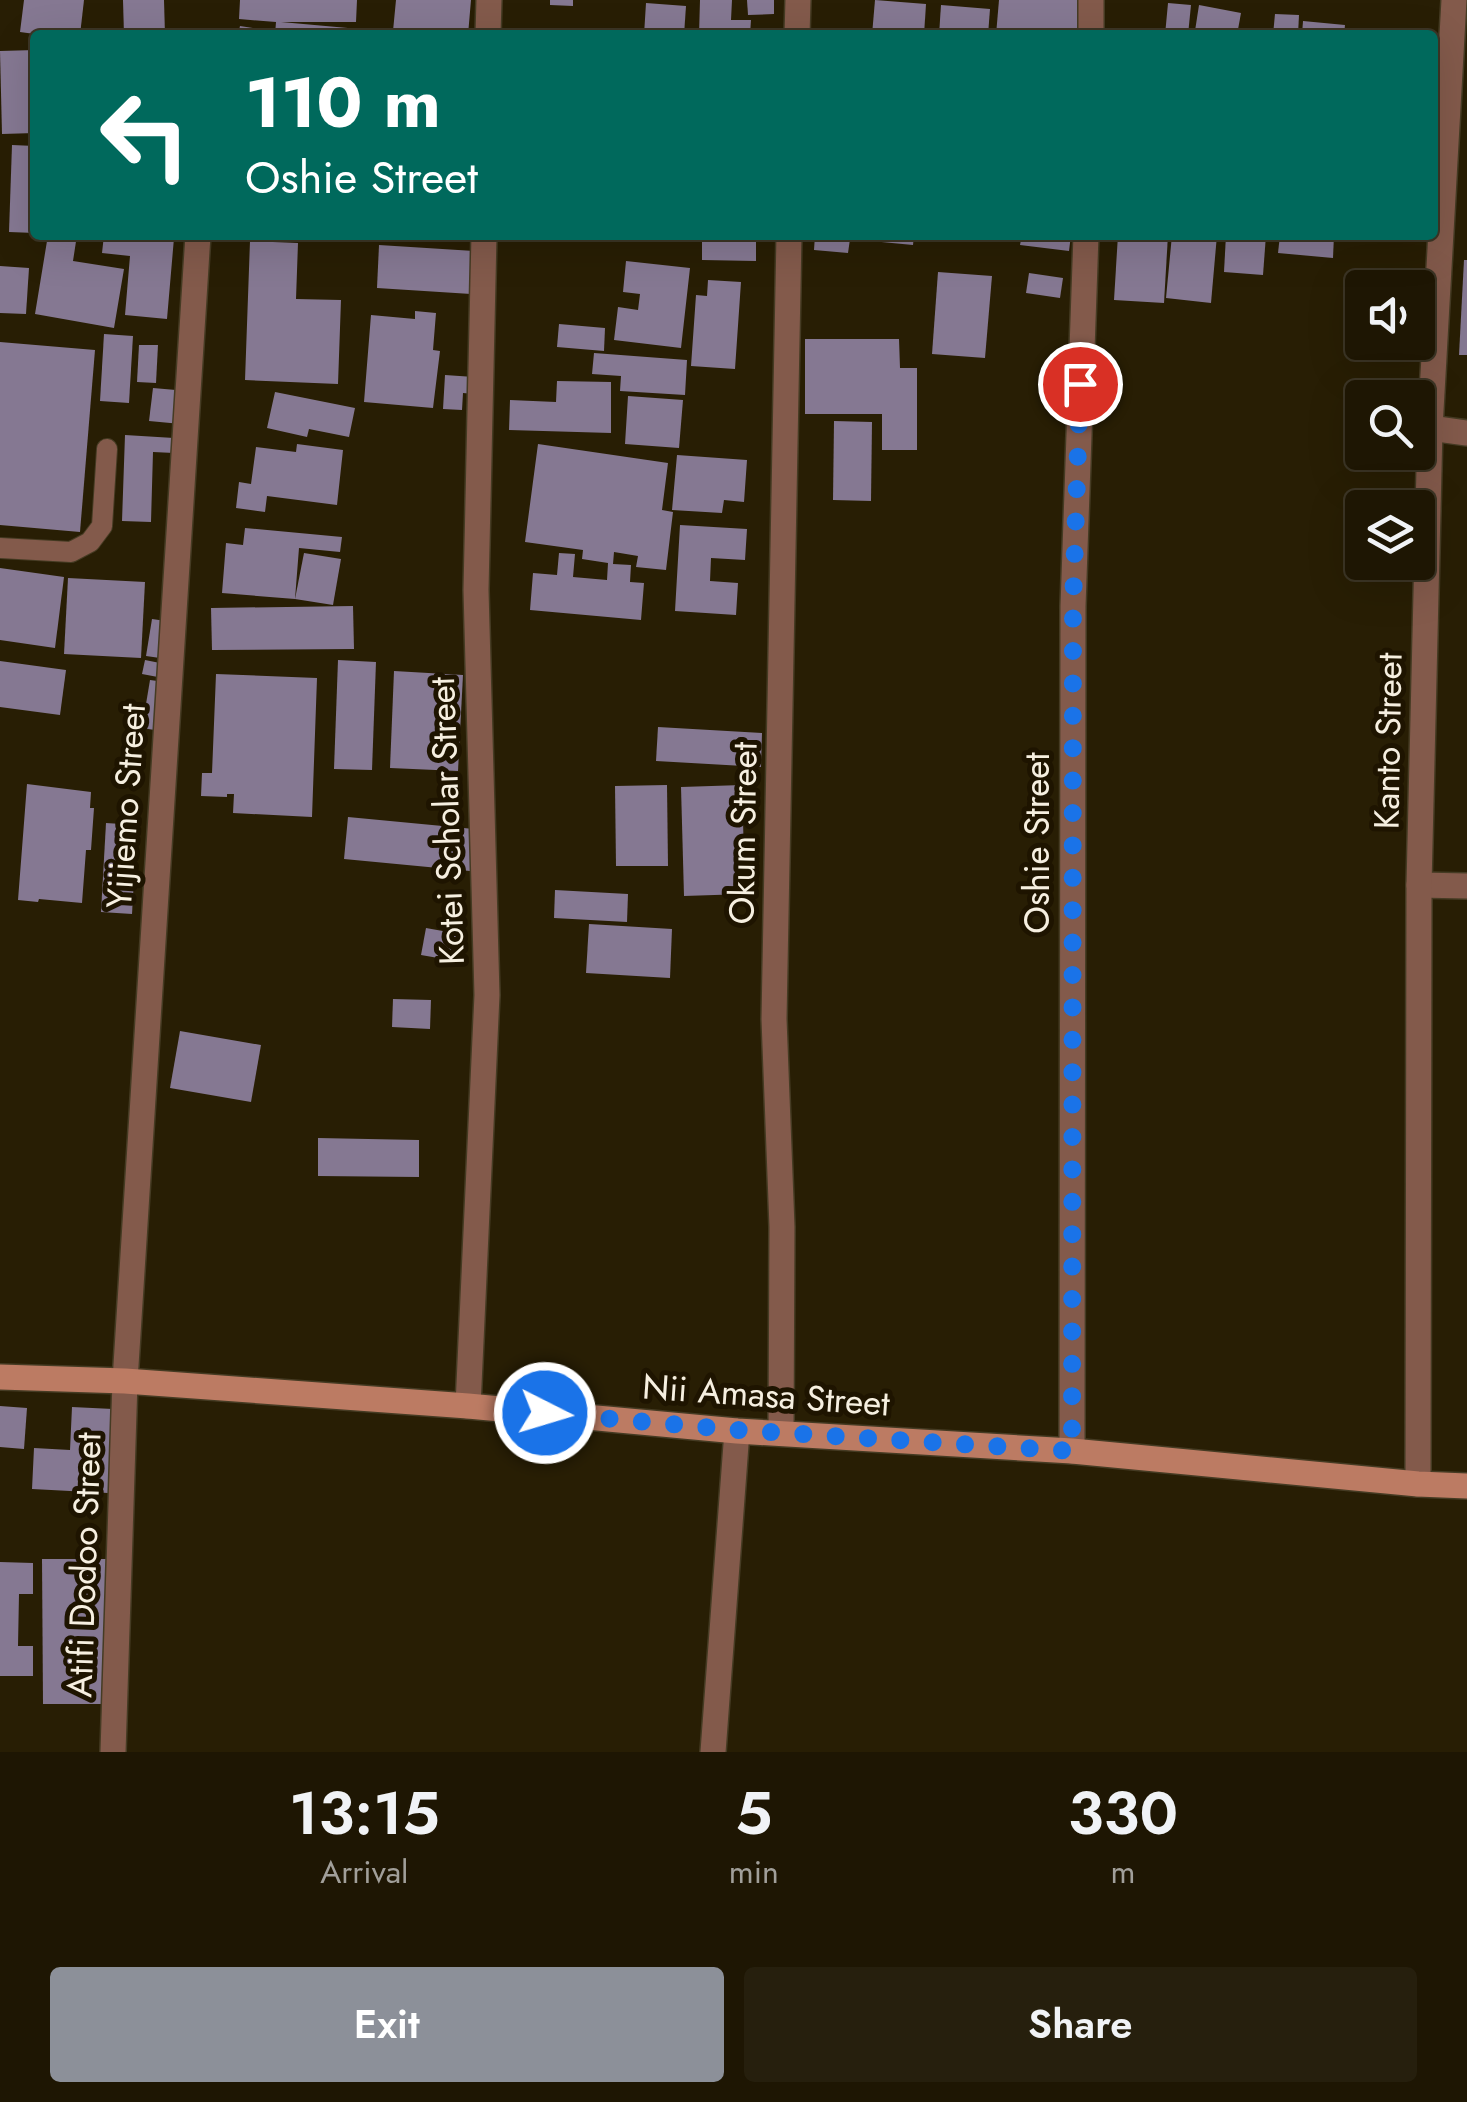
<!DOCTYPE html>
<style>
:root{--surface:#1e1603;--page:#261f0d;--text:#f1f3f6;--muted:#a19f9a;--line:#3c3525;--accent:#8c9099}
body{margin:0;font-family:Jost,sans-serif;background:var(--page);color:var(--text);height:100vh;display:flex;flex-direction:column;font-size:38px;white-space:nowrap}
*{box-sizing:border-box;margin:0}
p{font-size:32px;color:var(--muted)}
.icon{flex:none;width:55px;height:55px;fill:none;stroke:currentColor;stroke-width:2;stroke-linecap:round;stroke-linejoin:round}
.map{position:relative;height:1752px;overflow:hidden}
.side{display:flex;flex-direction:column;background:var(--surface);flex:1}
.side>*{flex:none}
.banner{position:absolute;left:30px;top:30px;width:1408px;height:210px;border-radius:10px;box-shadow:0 10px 40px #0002,0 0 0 2px var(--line);background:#00695c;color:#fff;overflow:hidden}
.controls{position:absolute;left:1345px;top:270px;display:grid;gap:20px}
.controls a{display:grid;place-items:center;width:90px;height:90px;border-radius:10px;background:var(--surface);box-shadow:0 10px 40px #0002,0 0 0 2px var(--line);font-size:50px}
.pin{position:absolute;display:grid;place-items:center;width:85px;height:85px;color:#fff;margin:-42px;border:5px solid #fff;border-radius:50%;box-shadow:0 2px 10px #0007}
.me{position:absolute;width:110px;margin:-55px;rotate:95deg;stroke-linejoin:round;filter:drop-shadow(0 0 8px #0008)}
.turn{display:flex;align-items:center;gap:35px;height:210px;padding:0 50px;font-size:45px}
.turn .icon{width:130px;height:130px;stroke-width:2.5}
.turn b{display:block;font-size:70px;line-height:85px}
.eta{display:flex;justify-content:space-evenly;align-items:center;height:170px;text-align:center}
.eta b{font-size:60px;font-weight:600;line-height:70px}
.primary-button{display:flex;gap:20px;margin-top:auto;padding:20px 50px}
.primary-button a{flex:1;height:115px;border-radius:10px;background:var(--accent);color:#fff;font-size:40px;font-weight:600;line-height:115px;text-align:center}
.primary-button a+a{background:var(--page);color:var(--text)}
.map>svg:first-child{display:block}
.building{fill:#857892}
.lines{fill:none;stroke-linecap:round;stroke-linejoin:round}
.lane-casing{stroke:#453b23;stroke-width:22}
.street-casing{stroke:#453b23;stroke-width:28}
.secondary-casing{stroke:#453b23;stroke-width:28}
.lane{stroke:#835a4b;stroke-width:20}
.street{stroke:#835a4b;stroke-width:25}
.secondary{stroke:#bc7b63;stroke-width:25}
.route{stroke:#1a73e8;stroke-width:18;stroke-dasharray:0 32.4}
.labels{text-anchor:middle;stroke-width:10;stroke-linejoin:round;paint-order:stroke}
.street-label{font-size:35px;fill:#f6efe0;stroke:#1e1400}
</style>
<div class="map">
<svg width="1467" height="1752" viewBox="0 0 1467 1752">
<rect width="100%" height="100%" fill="#281e04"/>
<g class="building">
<path d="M24,0H84L80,35H42L20,32Z"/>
<path d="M123,0H164L165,35H124Z"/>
<path d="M240,0H357L356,22H281L359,29V35H275L276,22L239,19Z"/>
<path d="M396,0H471L468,35H371L372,29L393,31Z"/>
<path d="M550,0H573V6L550,5Z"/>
<path d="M700,0H732L731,20H751L750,35H699Z"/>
<path d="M747,0H774V14L748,15Z"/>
<path d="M875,0L926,4L924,35H872Z"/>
<path d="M999,0H1080L1077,35H996Z"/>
<path d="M646,3L686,6L684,35H644Z"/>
<path d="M1168,3L1191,5L1188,35H1165Z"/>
<path d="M941,5L990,9L988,35H939Z"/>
<path d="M1199,5L1241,13L1237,35H1218L1195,31Z"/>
<path d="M1275,14L1299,15L1298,35H1273Z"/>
<path d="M1303,21L1345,25L1344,35H1302Z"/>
<path d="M240,26L266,30L265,35H238Z"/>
<path d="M35,50V133L2,134L0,51Z"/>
<path d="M12,145L35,146V233L9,232Z"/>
<path d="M48,235H77L73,261L124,269L114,328L35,314Z"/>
<path d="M104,235L174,238L167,319L125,315L130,256L102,253Z"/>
<path d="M702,235H756V261L702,260Z"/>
<path d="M815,235H914L913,245L850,239L848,253L814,250Z"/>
<path d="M1022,235H1071L1069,251L1020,245Z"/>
<path d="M1118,235H1168L1164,303L1114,300Z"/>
<path d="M1172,235H1217L1211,303L1166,298Z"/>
<path d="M1226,235H1266L1263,275L1224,272Z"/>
<path d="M1280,235H1334L1333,258L1278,253Z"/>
<path d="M250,241L298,243L296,299L341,300L338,384L245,380Z"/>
<path d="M379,245L474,251L471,294L377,288Z"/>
<path d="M1464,260H1467V355H1459Z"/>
<path d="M626,261L690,268L681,348L614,340L618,307L638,310L640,294L623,292Z"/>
<path d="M0,266L29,268L26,314L0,313Z"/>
<path d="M938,272L992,276L985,358L932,354Z"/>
<path d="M1029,273L1063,278L1060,298L1026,293Z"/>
<path d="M708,280L741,282L735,369L691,366L696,295L707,296Z"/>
<path d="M415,311L436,313L433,350L440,351L433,408L364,402L371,315L415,319Z"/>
<path d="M559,324L605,328L604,351L557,347Z"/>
<path d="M104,334L133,336L129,403L100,401Z"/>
<path d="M805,339H899L900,368H917V450H882V414H805Z"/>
<path d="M0,342L95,350L80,532L0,525Z"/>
<path d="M139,345H158L156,383L137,382Z"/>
<path d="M594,353L687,360L685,395L620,391L621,376L592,374Z"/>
<path d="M445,375L474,377V394L463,393L462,410L443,409Z"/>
<path d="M557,381L611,382V433L509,430L510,400L556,402Z"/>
<path d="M153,388L176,390L181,424L149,421Z"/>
<path d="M275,392L355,408L349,437L309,429L307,437L267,428Z"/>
<path d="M628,396L683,400L679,448L625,444Z"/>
<path d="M834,421L872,422L871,501L833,500Z"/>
<path d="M125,435L174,438V453L153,452L151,522L122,521Z"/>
<path d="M297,444L343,450L337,505L267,496L265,512L236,508L239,482L251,484L256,447L296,452Z"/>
<path d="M538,444L668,463L662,510L673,512L666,570L636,567L638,556L614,552L613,564L631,565L630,582L644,583L641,620L530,610L533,573L557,575L559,553L575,554L573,577L607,580L608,563L582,559L583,550L525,542Z"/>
<path d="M677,455L747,460L744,502L724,500L722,513L672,510Z"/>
<path d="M680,525L747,529L745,560L711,558L710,581L738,583L736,615L675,611Z"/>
<path d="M245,528L342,537L340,552L299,548L295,599L222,593L226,543L243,545Z"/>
<path d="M304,553L341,559L333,605L295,599Z"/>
<path d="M0,568L64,577L55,648L0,640Z"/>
<path d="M68,578L145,582L141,658L64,654Z"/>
<path d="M353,606L354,649L212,650L211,608Z"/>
<path d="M152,619L166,621L160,658L146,656Z"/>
<path d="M145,660L165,664L163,678L142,674Z"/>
<path d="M338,660L376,662L372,770L334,769Z"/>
<path d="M0,661L66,670L60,715L0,707Z"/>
<path d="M394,671L463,675L458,771L390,768Z"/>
<path d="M216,674L317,678L312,817L233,813L234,794H227V797L201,796L202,773H212Z"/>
<path d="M150,680L165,682L161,731L142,728Z"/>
<path d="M658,727L762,733L761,767L656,761Z"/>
<path d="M27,784L91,792L90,808H94L91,850H86L82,903L39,899L38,902L18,900Z"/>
<path d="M667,785L668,866H616L615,786Z"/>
<path d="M742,785L745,894L684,896L681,787Z"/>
<path d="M348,817L474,829L470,871L344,859Z"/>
<path d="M106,823L137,825L132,914L101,912Z"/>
<path d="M555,890L628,894L627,922L554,918Z"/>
<path d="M589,924L672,929L670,978L586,973Z"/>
<path d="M426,928L465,935L461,962L421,955Z"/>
<path d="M393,999L431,1000L430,1029L392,1027Z"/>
<path d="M180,1031L261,1045L251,1102L170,1088Z"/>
<path d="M318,1138L419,1140V1177L318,1176Z"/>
<path d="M0,1406L27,1408L24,1449L0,1447Z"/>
<path d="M72,1407L113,1409L108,1493L32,1489L34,1448L70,1450Z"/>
<path d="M42,1559H112V1704H43Z"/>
<path d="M0,1562L33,1563V1594H19L18,1646H33V1676H0Z"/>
</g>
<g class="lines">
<defs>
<path id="lane" d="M0,548L71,552L90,542L102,526L107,449"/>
<g id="street">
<path d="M488,35L489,0"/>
<path d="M797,35L798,0"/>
<path d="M1091,35V0"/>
<path d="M1430,428L1467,433"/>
<path d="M1419,885L1467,886"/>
<path d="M468,1406L487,995L476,590L484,235"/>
<path d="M781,1432L782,1227L774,1019L789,235"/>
<path d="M1072,1451L1073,606L1086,235"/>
<path d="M1418,1484L1419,885L1430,428L1454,0"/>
<path d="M113,1752L125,1381L198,235"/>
<path d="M713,1752L737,1431"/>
</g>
<path id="secondary" d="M0,1377L125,1381L468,1406L737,1431L1072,1451L1418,1484L1467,1486"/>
</defs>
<use href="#lane" class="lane-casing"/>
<use href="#street" class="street-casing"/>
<use href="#secondary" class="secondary-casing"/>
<use href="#lane" class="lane"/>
<use href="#street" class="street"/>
<use href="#secondary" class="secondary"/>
</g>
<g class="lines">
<path class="route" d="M545,1413L738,1430L1072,1451L1073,606L1080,384"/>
</g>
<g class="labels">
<g class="street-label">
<text transform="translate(1388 741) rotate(-89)" y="12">Kanto Street</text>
<text transform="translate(126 806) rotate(-86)" y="12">Yijiemo Street</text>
<text transform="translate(447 821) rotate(-92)" y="12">Kotei Scholar Street</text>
<text transform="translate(743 833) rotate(-89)" y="12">Okum Street</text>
<text transform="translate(1037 843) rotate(-90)" y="12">Oshie Street</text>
<text transform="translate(766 1395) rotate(4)" y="12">Nii Amasa Street</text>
<text transform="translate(84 1565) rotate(-88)" y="12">Atifi Dodoo Street</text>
</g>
</g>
</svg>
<div class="controls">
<a><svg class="icon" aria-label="sound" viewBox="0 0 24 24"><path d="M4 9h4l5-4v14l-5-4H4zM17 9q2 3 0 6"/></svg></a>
<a><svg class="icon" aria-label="search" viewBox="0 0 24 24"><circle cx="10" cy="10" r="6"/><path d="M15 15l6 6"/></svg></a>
<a><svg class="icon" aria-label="layers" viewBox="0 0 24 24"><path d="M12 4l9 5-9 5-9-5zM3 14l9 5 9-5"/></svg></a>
</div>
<div class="pin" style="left:1080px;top:384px;background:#d93025"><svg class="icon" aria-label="arrive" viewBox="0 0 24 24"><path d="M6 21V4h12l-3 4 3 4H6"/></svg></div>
<svg class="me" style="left:545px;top:1413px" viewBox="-20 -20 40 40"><circle r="17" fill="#1a73e8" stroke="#fff" stroke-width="3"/><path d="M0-11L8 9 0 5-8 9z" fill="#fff"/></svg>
<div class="banner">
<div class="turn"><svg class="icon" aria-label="left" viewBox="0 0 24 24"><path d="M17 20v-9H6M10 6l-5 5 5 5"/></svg><div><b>110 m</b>Oshie Street</div></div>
</div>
</div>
<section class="side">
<div class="eta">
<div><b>13:15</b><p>Arrival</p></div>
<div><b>5</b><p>min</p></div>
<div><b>330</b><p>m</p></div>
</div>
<div class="primary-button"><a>Exit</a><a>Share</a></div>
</section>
